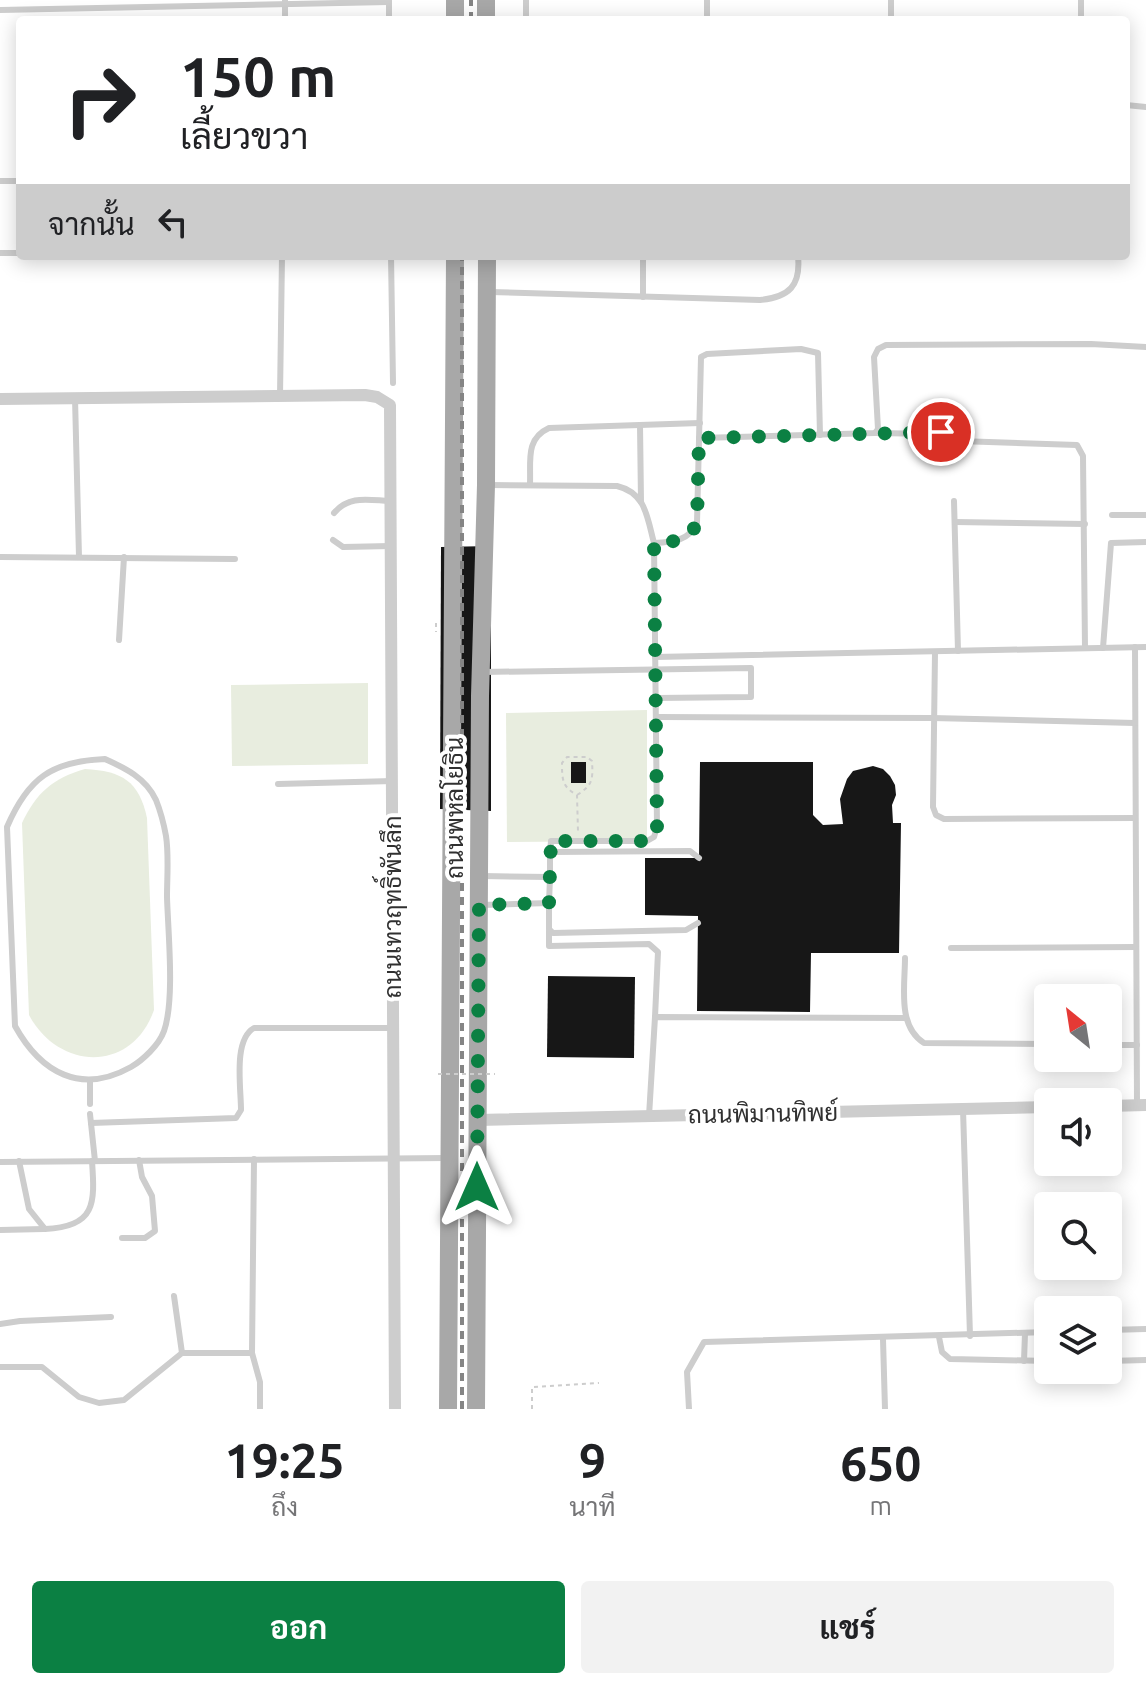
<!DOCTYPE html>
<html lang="th">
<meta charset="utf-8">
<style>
:root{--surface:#fff;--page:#f2f2f2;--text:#202124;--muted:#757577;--accent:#0b8043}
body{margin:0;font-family:Ubuntu,Sarabun,sans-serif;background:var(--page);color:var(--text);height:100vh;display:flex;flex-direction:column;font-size:30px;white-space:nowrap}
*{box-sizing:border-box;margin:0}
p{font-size:26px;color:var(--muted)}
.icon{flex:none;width:44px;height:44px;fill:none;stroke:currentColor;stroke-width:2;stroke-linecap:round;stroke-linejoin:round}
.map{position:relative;height:1409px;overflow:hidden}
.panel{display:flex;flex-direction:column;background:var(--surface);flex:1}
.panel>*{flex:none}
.hud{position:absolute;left:16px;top:16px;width:1114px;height:244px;border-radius:8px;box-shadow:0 4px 20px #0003;background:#fff;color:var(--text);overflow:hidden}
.needle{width:52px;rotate:330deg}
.buttons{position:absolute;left:1034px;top:984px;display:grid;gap:16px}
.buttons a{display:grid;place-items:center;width:88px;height:88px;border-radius:8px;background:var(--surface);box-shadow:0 4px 20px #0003;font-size:40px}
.pin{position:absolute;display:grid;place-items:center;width:68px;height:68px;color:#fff;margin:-34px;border:4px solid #fff;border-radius:50%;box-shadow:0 2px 8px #0007}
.me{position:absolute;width:88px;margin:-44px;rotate:0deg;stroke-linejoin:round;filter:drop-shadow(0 0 6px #0008)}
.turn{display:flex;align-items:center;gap:28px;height:168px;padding:0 32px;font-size:36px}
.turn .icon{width:104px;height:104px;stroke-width:2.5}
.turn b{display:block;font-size:56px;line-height:68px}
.then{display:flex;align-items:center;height:76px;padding:0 32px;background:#0003;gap:16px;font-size:30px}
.eta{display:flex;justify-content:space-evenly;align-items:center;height:136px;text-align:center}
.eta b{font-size:48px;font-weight:700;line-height:56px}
.cta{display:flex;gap:16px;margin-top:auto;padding:16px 32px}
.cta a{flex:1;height:92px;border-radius:8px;background:var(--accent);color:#fff;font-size:32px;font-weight:700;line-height:92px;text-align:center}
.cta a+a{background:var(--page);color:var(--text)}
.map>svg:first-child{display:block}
.green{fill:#e8eddf}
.building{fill:#171717}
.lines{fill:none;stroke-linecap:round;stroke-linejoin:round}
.path{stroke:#cdcdcd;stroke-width:2;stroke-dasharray:4 4;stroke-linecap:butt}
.service{stroke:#cdcdcd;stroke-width:6}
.minor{stroke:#cdcdcd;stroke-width:12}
.primary{stroke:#a8a8a8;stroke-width:18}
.rail{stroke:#858585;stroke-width:4;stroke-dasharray:8 6;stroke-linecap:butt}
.path-bridge{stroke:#cdcdcd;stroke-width:2;stroke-dasharray:4 4;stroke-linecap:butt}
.route{stroke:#0b8043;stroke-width:14;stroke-dasharray:0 25.2}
.labels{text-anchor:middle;stroke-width:8;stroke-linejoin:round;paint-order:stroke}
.street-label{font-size:24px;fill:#303030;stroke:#fff}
</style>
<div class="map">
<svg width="1146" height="1409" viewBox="0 0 1146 1409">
<rect width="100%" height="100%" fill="#fff"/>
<g class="green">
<path d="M368,683V764L232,766L231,685Z"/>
<path d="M647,710V841L507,842L506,713Z"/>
<path d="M85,769C122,771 139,781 147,818L154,1010C132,1073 59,1071 29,1015L22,823C36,793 53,778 85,769Z"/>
</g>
<g class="building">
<path d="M491,546V811L440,809L441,547Z"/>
<rect x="571" y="762" width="15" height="21"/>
<path d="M700,762H813V815L823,825L843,824L840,799L847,779L853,771L873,766L883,769L890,776L895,785L896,795L892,805L893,823H901L899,953H811L810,1012L697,1011L698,916L645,915V858H699Z"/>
<path d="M548,976L635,977L634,1058L547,1057Z"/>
</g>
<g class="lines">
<g class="path">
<path d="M436,623V632"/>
<path d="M577,795C593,785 593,779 592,761L587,757H567L562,763C562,779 562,787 577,795L578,832"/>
<path d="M532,1409V1387L599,1383"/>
</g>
<g class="service">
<path d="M389,0V20"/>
<path d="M0,10L389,2"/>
<path d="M285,20V0"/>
<path d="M526,20V0"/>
<path d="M707,20V0"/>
<path d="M891,20V0"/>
<path d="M1081,20V0"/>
<path d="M1126,105L1146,107"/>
<path d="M0,181H20"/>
<path d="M0,253H20"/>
<path d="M391,256L393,383"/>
<path d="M490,292L760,300C789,297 801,286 798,256"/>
<path d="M643,297V256"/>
<path d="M280,396L282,256"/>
<path d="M75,398L79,557"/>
<path d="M640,425L641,502"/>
<path d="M875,433L935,434L941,432L945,420"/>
<path d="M699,438L875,433L878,429L874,357L878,349L886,345L1091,344L1146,347"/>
<path d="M959,441L1077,445L1083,456L1085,648"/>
<path d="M530,484C531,461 525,439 549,428L700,423"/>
<path d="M489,485L617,486C646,493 647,517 654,543L657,827L654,837L647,841H551L550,852"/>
<path d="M954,501L958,651"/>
<path d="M334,513C349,495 368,500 389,501"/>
<path d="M1112,515H1146"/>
<path d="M955,522L1085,524"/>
<path d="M333,540L343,547L391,546"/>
<path d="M654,543C673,542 689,541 697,523L701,357L707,354L801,349L818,353L820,435"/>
<path d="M0,557L235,559"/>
<path d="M119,640L124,557"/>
<path d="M1135,647L1137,1104"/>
<path d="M1103,648L1111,543L1146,542"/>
<path d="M935,652L933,807L936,815L944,819L1135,818"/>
<path d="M655,657L1146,647"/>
<path d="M483,672L751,668V697L656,698"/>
<path d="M657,717L932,718L1135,723"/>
<path d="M105,759C125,768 146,778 156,800C160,810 164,825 166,836C169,855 167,877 167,897C168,932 175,1000 164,1031C159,1045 143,1060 131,1067C81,1095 41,1073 15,1026L7,827C28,778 52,761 105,759Z"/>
<path d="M278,784L393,781"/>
<path d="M482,876L550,877V852L690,851L699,858"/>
<path d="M549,903L550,877"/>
<path d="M480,905L549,903V929L553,933L686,930L698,923"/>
<path d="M549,931V946L649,944L658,952L655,1017"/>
<path d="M951,948L1136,947"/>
<path d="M905,958C905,986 897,1026 924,1043L1048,1044"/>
<path d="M1108,1045H1137"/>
<path d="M90,1080V1104"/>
<path d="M963,1109L970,1336"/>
<path d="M90,1114L95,1161"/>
<path d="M649,1116L655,1017L906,1018"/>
<path d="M91,1123L236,1118L241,1110C241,1087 233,1040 254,1028H392"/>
<path d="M19,1161L29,1209L45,1229C96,1227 95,1203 92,1161"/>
<path d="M0,1162L448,1158"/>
<path d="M0,1230L44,1229"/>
<path d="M122,1238H145L155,1231L152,1196L142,1177L139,1160"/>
<path d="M174,1296L182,1353"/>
<path d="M0,1324L20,1321L111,1317"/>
<path d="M1108,1330L1146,1329"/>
<path d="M939,1337L942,1352L950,1359L1048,1361"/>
<path d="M883,1339L885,1409"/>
<path d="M252,1353L260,1382V1409"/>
<path d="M1024,1361L1025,1333"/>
<path d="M1108,1361L1146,1360"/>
<path d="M1109,1361V1330"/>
<path d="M0,1367H42L79,1397L99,1403L124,1400L182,1353H252L254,1159"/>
<path d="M689,1409L687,1372L704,1342L1048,1332"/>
</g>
<g class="minor">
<path d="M0,399L365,395L377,397L390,405L395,1409"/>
<path d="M1108,1106L1146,1105"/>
<path d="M478,1120L1048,1107"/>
</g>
<g class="primary">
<path d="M486,0V20"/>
<path d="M455,20V0"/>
<path d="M448,1409L455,256"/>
<path d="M476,1409L480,696L486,485L487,256"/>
</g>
<g class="rail">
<path d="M471,20V0"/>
<path d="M462,1409V256"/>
</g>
<path class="path-bridge" d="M438,1074H495"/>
</g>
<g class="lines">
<path class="route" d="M477,1187L479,905L549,903L551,841H647L654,837L657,827L654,543C673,542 689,541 697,523L699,438L941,432"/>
</g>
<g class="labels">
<g class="street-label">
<text transform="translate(455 808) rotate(-90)" y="8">ถนนพหลโยธิน</text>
<text transform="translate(393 907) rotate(-90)" y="8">ถนนเทวฤทธิ์พันลึก</text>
<text transform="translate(763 1114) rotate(-1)" y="8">ถนนพิมานทิพย์</text>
</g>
</g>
</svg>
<div class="buttons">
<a><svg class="needle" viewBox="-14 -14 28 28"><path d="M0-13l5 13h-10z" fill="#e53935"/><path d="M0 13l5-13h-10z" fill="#757577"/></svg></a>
<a><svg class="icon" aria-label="sound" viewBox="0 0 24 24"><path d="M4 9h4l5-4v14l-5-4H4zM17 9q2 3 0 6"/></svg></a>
<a><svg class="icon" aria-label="search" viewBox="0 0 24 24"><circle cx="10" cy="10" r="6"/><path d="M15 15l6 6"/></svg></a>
<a><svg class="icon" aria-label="layers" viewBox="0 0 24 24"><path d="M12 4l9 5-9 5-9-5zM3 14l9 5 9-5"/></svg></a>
</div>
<div class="pin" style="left:941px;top:432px;background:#d93025"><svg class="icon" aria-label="arrive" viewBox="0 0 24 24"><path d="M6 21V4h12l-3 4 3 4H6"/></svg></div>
<svg class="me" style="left:477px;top:1187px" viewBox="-20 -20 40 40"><path d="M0-17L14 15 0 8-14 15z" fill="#0b8043" stroke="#fff" stroke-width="4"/></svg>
<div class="hud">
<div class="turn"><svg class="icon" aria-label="right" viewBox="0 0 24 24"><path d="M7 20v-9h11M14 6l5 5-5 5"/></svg><div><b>150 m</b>เลี้ยวขวา</div></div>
<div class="then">จากนั้น<svg class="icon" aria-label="left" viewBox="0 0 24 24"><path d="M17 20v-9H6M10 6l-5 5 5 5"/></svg></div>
</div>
</div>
<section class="panel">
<div class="eta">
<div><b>19:25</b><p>ถึง</p></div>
<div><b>9</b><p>นาที</p></div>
<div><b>650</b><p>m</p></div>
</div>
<div class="cta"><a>ออก</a><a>แชร์</a></div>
</section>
